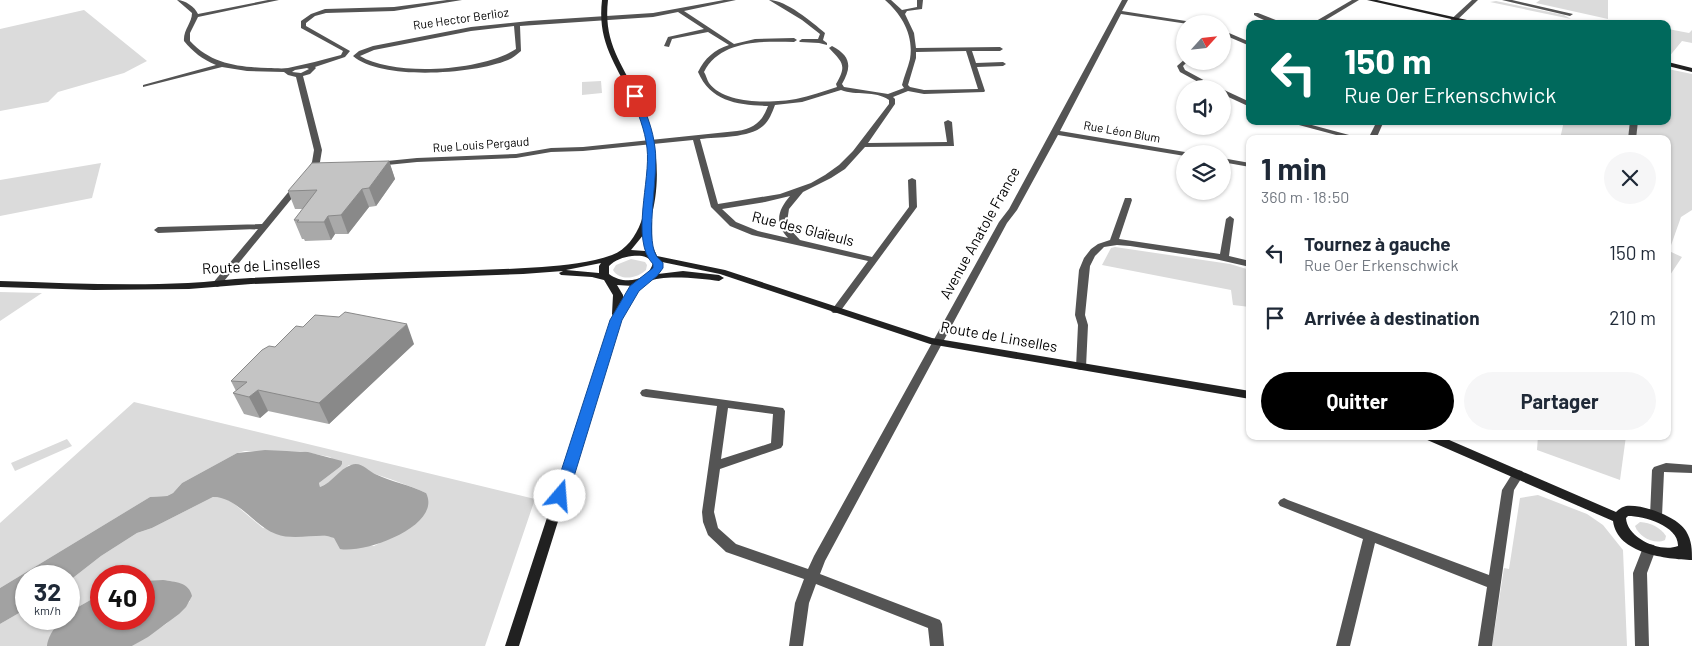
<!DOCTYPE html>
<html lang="fr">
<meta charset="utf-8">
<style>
:root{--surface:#fff;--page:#f6f6f7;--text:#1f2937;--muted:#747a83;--accent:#000}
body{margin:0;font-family:Barlow,sans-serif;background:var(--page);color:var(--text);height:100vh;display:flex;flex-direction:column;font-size:19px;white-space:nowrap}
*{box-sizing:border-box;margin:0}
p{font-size:16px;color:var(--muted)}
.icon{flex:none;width:28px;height:28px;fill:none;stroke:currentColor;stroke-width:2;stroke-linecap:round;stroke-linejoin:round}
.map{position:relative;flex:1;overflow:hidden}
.details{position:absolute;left:1246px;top:135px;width:425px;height:305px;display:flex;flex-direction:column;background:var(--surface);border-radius:10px;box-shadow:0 1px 4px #0004}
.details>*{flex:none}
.top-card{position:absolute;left:1246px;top:20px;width:425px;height:105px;border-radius:10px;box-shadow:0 1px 4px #0004;background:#00695c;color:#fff;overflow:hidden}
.needle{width:32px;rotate:63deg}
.tools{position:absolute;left:1176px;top:15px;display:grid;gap:10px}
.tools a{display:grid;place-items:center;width:55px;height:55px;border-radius:50%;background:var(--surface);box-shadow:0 1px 4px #0004;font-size:25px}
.speed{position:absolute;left:15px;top:565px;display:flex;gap:10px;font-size:25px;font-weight:700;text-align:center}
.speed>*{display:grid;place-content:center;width:65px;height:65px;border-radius:50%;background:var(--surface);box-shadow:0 1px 4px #0004;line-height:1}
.speed small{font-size:12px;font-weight:400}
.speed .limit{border:8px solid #d22;background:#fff;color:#111}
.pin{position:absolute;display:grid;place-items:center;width:42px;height:42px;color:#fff;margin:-21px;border-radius:10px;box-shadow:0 2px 8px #0006}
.me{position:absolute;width:55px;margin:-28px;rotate:18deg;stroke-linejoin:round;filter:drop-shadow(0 0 4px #0008)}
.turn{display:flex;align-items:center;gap:18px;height:105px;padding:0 15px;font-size:22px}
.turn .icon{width:65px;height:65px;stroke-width:2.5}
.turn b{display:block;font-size:35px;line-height:42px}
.round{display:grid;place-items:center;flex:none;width:52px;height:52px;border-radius:26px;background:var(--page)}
.overview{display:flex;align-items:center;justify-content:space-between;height:85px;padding:0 15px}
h1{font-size:30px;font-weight:700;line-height:38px}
.cta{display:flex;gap:10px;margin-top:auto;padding:10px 15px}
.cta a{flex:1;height:58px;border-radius:30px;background:var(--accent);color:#fff;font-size:20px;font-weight:700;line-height:58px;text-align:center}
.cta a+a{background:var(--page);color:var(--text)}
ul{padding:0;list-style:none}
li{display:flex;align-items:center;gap:15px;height:65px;padding:0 15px}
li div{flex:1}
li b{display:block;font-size:19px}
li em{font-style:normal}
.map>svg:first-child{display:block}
.green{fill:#dbdbdb}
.water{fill:#a2a2a2}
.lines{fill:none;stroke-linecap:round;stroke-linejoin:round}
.street{fill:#545454;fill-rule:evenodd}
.secondary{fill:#212121;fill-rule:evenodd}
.wall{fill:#a9a9a9}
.shaded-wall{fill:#898989}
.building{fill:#c4c4c4;stroke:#898989}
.route{fill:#1a73e8;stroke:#114b97}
.labels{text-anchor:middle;stroke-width:4;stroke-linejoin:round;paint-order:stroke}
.far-street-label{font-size:12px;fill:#000;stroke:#fff}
.street-label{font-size:15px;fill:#000;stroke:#fff}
</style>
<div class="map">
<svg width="1692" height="646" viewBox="0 0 1692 646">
<rect width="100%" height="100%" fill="#fff"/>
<g class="green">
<path d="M1540,0H1608V19L1536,3Z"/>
<path d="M1496,1L1564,15L1571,19L1490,2Z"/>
<path d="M84,10L147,61L124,73L58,92L48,102L0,111V29Z"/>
<path d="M1668,29L1689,33L1692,30V43L1682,41L1668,58Z"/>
<path d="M1668,69L1692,74V210L1681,217L1669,251L1682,257L1668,278V139H1560L1564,121H1668Z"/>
<path d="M601,81L602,93L582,95V82Z"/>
<path d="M101,163L92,198L0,216V180Z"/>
<path d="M1115,247L1230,264L1250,270V307L1233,305L1231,290L1102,265L1111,248Z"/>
<path d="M631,259L645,262L647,265L646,270C638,278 620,282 613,270L616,265Z"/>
<path d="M0,292L42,293L0,321Z"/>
<path d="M134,402L535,499L485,646H132L166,624L190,601L149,580L144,581V576H101V594L78,607L69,615V581L101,556L137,533L152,528L213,497L224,498L232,502L263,528L327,536L374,546L414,525L426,493C411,486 395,481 378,475C365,471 366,466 349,465L328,483L320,487L319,483L340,467L330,457L300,451H245L237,453L182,483L173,493L167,496L150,497L0,588V523Z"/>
<path d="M1538,436H1626L1620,480L1537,450Z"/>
<path d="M67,439L72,446L15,471L11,463Z"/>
<path d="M1538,495L1587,514L1603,525L1623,550L1627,646H1492L1504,568L1509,569L1520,498Z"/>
<path d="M1640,522C1651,523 1660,527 1666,536L1665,540C1654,545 1639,537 1635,526Z"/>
<path d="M26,609V619H64L51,635L47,646H0V624Z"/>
</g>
<g class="water">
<path d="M265,450L308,452L342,461V464L340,467L319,483L320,487C332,483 339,469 351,465C361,461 368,471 375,474C392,482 410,485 426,493C443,526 364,554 340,549L334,538L327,536C311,535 291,540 276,534C254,526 238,497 213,497L152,528L137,533L101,556L69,581V576H26V609L0,624V588L150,497L167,496L173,493L182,483L237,453Z"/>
<path d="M163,580C175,582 189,582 192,596L186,607L179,614L148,637L132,646H47C48,636 58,619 69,619V615L78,607L101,594V619H144V581Z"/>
</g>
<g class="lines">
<g class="street">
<path d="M177,0C185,0 195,7 198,14L268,0H279L198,17L190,33V41C211,64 238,67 268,68C274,68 282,69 288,68C306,64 323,60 341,55L343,51L301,28V21L311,14L325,9L394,7L447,0H462L394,11L326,13L315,16L306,23V26L350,51L345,57L315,67L316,68L310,74L303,76L322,150L320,162L312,175H309L305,173L312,162L314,150L296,77L288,75L284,72L247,71L222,67L143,87V85L216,65C202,59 193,52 184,41C183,30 192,23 192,13ZM307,68L309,69L301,73L292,72L295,70Z"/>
<path d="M724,0H736L684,11L734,44L755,39L794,38L797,40L794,42C763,41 720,40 704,72C706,75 707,80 709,83C725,105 773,103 796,99C810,96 824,91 837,87L836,84C847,65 843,63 829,48L832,46C851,56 852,67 842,84L844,87L888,94L904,88L902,85C904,76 908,68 910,59C914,35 902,15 885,0H891L902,10L917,7V0H923L922,9L907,11L905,14L914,33L916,48L1000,47L1003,49L1000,51H972L976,63L1003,62L1006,64L1003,66L977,67L985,91L984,92L924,94L908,91L893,97L895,99V104L868,143L947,142L944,122L948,120L952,122L954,146L865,147L845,169L831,178L803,192L789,209L787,222L789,228L800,240L872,257L909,207L908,180L912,178L916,180L917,207L839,313H833L831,311L868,261L752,235L730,226L711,207L693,140L583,151L551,152L516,158L417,162L377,166L373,164L377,162L417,158L516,154L551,148L583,147L737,131C754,128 762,122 768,106C738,105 711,102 698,72C705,58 714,50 729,45L708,32L672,39L669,47L664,46L668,37L704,29L678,12L653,17L520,26L521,51C517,54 513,58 508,60C474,74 382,81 353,56L359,51L373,46L471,27L529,21L653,13ZM514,26L516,49C482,71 395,77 360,56L374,50L471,31ZM966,51L978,89L924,90L910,87L908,85L916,58V52ZM841,90C856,96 875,90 889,100V104L853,151L839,165L825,175L811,183L780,194L718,204L700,139C717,137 750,138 763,126C769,121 772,113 775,105L802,102ZM790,196C778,210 774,223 788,238L758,231L736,222L722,209L765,202Z"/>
<path d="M769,0C786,0 812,22 825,33L823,40L827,43V45L819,43L800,42L799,41L802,39H818L820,34L802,20Z"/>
<path d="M1122,0H1128L1122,11L1205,24H1188L1121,14L1060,131L1185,152L1189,154H1185V156L1058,135L1017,210L1007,223L825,561L820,574L940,620L942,624L944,646H930L928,628L816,584L809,603L803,646H789L795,603L804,579L726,552L708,535L703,522L702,512L717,406L646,397L642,396L640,393L642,390L646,389L783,408L785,411L783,445L781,448L720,469L714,512L718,528L736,544L808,569L814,556L999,222L1009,209ZM728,408L773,414L771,443L721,459Z"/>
<path d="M1352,0H1359L1319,24H1311Z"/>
<path d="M1472,0H1478L1453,24H1446Z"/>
<path d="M1502,0H1512L1573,14L1570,16Z"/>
<path d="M1254,13H1258L1286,24C1274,24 1264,21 1254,15Z"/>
<path d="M1222,30L1250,42V46L1222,34Z"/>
<path d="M1185,59V61H1188L1183,66L1185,70L1220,89H1211L1180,72L1177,66Z"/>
<path d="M1222,89L1250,102V107L1222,94Z"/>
<path d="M1284,121H1297L1364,139H1351Z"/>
<path d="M1377,121H1384L1376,139H1368Z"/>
<path d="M1630,121H1638L1636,139H1628Z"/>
<path d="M1222,158L1250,163V167L1222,162Z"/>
<path d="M295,184H301L302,186L220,286L217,287L212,284L258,229L158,233L154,230L158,227L262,224Z"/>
<path d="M1125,198H1131L1132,200L1119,239L1220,254L1226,219L1230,216L1234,219L1229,256L1250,261V267L1215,259L1130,246L1117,245L1104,247L1095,256L1090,266L1085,315L1088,325L1086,367L1081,370L1077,369L1076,367L1078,325L1075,315L1079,270L1084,258L1091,249L1098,244L1110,240Z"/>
<path d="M1666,463L1692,465V473L1664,472L1662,516L1661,519L1656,521L1651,519L1650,516L1652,470L1654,467Z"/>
<path d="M1518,470L1522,471L1524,474L1514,490L1492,646H1478L1487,587L1375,543L1350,646H1336L1363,539L1280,506L1278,503L1280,500L1284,498L1288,500L1489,575L1502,490L1514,471Z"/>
<path d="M1649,544L1654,545L1656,549L1647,573L1649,646H1635L1633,573L1644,545Z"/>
</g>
<g class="secondary">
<path d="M602,0H608C603,43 622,64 640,100C658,136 662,183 650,221L652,223V245L657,256L725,270L932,338L1250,391V399L930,344L720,274L662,262L661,271L658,274L683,271L719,275L724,278L719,281C702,279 663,274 648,282C635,289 628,307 621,320L519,646H505L613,316L612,314L613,295L604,280L592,277L561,275L559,273L563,271L523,274L251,284L189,289L94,290L0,287V281C63,283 125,286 188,283C209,282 230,279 251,278C303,275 355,274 407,272C452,271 497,270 542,267C565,265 590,263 612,255C626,250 636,236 641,222C655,184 651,136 633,100C616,64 597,43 602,0ZM644,234L645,251L631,250ZM632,256C641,255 648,256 653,263C648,282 623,285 609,274V266C615,260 623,257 632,256ZM601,263L599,266V273L566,270ZM617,285L633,286L623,300V295Z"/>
<path d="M1367,0H1377L1485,24H1473Z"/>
<path d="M1668,62L1692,68V72L1668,66Z"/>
<path d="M1423,436H1440L1616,512C1619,509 1622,507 1626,506C1643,504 1678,517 1686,531C1692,541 1692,550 1692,560C1667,559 1617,554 1613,521L1425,439ZM1628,516C1644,516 1679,526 1678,546C1660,553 1627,538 1626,518Z"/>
</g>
</g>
<g class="wall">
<path d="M389,161L395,179L376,206L369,207L348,234H335L331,240L305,241L304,239H302L294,220L303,209H295L288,191Z"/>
<path d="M339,317L414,344L329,424L268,411L260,418L244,414L233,393L236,391L231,381L275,347L303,327Z"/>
</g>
<g class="shaded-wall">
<path d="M389,161L395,179L376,206L369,188Z"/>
<path d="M362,189L369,207L348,234L341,215Z"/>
<path d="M328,216L335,234L331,240L324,222Z"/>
<path d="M407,324L414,344L329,424L319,403Z"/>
<path d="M258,390L268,411L260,418L249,397Z"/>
</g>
<g class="building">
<path d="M389,161L369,188L362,189L341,215L328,216L324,222H297L299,220H294L317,190L288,191L312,163Z"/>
<path d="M345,312L407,324L319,403L258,390L249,397L233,393L247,382L231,381L262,350L269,346L275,347L296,326L303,327L315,315L339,317Z"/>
</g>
<path class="route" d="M635,94L639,96C646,113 653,129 655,148C659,174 645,236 656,255C657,258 661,260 663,263V268L657,276L639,291L622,320L568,496L566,500L560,501L555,500L553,496L610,320L630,286L653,268V264C630,240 651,180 647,148C645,130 638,113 631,96Z"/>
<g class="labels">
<g class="far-street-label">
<text transform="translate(461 19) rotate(-8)" y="4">Rue Hector Berlioz</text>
<text transform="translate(1122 132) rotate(10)" y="4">Rue Léon Blum</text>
<text transform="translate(481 145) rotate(-4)" y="4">Rue Louis Pergaud</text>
</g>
<g class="street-label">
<text transform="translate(803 229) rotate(14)" y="5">Rue des Glaïeuls</text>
<text transform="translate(980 233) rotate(-61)" y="5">Avenue Anatole France</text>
<text transform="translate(261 266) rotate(-3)" y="5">Route de Linselles</text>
<text transform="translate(999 337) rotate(10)" y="5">Route de Linselles</text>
</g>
</g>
</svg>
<div class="tools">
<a><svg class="needle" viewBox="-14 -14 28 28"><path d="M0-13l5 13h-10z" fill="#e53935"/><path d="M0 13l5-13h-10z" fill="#747a83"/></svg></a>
<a><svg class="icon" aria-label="sound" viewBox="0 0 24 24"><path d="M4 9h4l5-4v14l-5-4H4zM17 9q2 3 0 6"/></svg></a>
<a><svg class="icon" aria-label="layers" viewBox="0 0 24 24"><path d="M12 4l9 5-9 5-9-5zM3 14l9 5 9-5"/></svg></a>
</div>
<div class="speed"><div>32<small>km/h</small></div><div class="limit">40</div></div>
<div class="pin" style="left:635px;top:96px;background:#d93025"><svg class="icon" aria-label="arrive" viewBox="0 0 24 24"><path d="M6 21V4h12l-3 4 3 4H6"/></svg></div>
<svg class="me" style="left:560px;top:496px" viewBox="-20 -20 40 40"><circle r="19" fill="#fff"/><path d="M0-13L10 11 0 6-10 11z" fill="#1a73e8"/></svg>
<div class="top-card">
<div class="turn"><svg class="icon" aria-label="left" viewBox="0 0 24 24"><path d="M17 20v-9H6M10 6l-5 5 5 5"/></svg><div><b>150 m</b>Rue Oer Erkenschwick</div></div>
</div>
<section class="details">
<div class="overview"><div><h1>1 min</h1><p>360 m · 18:50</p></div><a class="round"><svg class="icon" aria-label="close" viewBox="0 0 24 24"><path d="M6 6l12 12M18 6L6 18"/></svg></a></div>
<ul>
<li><svg class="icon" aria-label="left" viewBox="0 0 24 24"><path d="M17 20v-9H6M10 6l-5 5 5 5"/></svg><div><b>Tournez à gauche</b><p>Rue Oer Erkenschwick</p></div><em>150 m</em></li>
<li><svg class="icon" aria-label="arrive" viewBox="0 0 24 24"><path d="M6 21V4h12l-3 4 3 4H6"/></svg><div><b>Arrivée à destination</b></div><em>210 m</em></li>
</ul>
<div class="cta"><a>Quitter</a><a>Partager</a></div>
</section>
</div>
